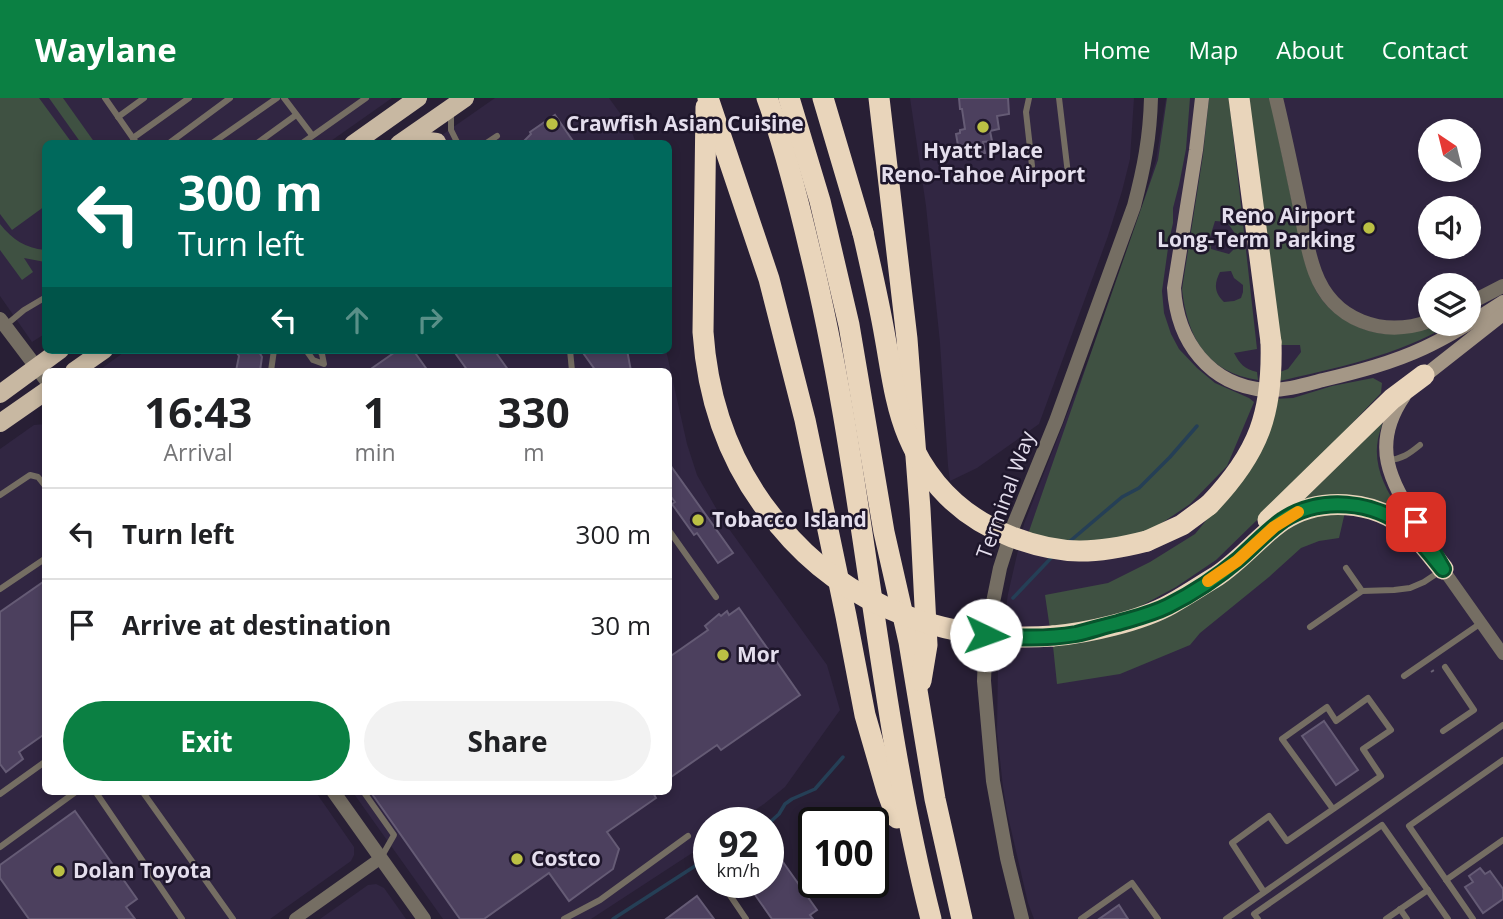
<!DOCTYPE html>
<style>
:root{--surface:#fff;--page:#f2f2f2;--text:#202124;--muted:#757577;--line:#e0e0e0;--accent:#0b8043}
body{margin:0;font-family:"Open Sans",sans-serif;background:var(--page);color:var(--text);height:100vh;display:flex;flex-direction:column;font-size:26px;white-space:nowrap}
*{box-sizing:border-box;margin:0}
p{font-size:23px;color:var(--muted)}
.icon{flex:none;width:38px;height:38px;fill:none;stroke:currentColor;stroke-width:2;stroke-linecap:round;stroke-linejoin:round}
.map{position:relative;flex:1;overflow:hidden}
.drawer{position:absolute;left:42px;top:270px;width:630px;height:427px;display:flex;flex-direction:column;background:var(--surface);border-radius:10px;box-shadow:0 4px 10px #0003}
.drawer>*{flex:none}
.guide{position:absolute;left:42px;top:42px;width:630px;height:214px;border-radius:10px;box-shadow:0 4px 10px #0003;background:#00695c;color:#fff;overflow:hidden}
.needle{width:46px;rotate:325deg}
.fabs{position:absolute;left:1418px;top:21px;display:grid;gap:14px}
.fabs a{display:grid;place-items:center;width:63px;height:63px;border-radius:50%;background:var(--surface);box-shadow:0 4px 10px #0003;font-size:35px}
.speed{position:absolute;left:693px;top:709px;display:flex;gap:14px;font-size:35px;font-weight:700;text-align:center}
.speed>*{display:grid;place-content:center;width:91px;height:91px;border-radius:50%;background:var(--surface);box-shadow:0 4px 10px #0003;line-height:1}
.speed small{font-size:18px;font-weight:400}
.speed .limit{border:4px solid #111;border-radius:10px;background:#fff;color:#111}
.pin{position:absolute;display:grid;place-items:center;width:60px;height:60px;color:#fff;margin:-30px;border-radius:14px;box-shadow:0 4px 10px #0006}
.me{position:absolute;width:77px;margin:-38px;rotate:93deg;stroke-linejoin:round;filter:drop-shadow(0 0 5px #0008)}
.turn{display:flex;align-items:center;gap:24px;height:147px;padding:0 21px;font-size:32px}
.turn .icon{width:91px;height:91px;stroke-width:2.5}
.turn b{display:block;font-size:49px;line-height:60px}
.lanes{display:flex;align-items:center;height:66px;padding:0 21px;background:#0003;justify-content:center;gap:35px;direction:ltr}
.lanes .off{opacity:.35}
.eta{display:flex;justify-content:space-evenly;align-items:center;height:119px;text-align:center}
.eta b{font-size:42px;font-weight:700;line-height:49px}
.action{display:flex;gap:14px;margin-top:auto;padding:14px 21px}
.action a{flex:1;height:80px;border-radius:42px;background:var(--accent);color:#fff;font-size:28px;font-weight:700;line-height:80px;text-align:center}
.action a+a{background:var(--page);color:var(--text)}
ul{padding:0;list-style:none}
li{display:flex;align-items:center;gap:21px;height:91px;padding:0 21px;border-top:2px solid var(--line)}
li div{flex:1}
li b{display:block;font-size:26px}
li em{font-style:normal}
header{display:flex;align-items:center;gap:42px;box-sizing:border-box;height:98px;padding:0 35px;background:var(--accent);color:#fff}
header strong{font-size:33px}
nav{display:flex;gap:38px;margin-inline-start:auto;font-size:24px}
.map>svg:first-child{display:block}
.built{fill:#312642;fill-rule:evenodd}
.green{fill:#3f5142;fill-rule:evenodd}
.lines{fill:none;stroke-linecap:round;stroke-linejoin:round}
.stream{stroke:#253f56;stroke-width:3.5}
.building{fill:#4c405e;stroke:#655b75;stroke-width:2}
.path{stroke:#6a6275;stroke-width:2;stroke-dasharray:3.5 5;stroke-linecap:butt}
.service{stroke:#756e63;stroke-width:6}
.minor{stroke:#756e63;stroke-width:12}
.tertiary{stroke:#756e63;stroke-width:14}
.secondary{stroke:#a49786;stroke-width:14}
.primary{stroke:#c8b8a2;stroke-width:18}
.motorway{stroke:#e9d5bb;stroke-width:21}
.motorway-bridge{stroke:#e9d5bb;stroke-width:21}
.route-casing{stroke:#07532c;stroke-width:18}
.route{stroke:#0b8043;stroke-width:12}
.slow{stroke:#f59e0b;stroke-width:12}
.poi-dot{fill:#bbc044;stroke:#1e162b;stroke-width:2.5}
.labels{text-anchor:middle;stroke-width:5;stroke-linejoin:round;paint-order:stroke}
.poi-label{font-size:21px;font-weight:bold;fill:#e4deed;stroke:#1e162b;text-anchor:start}
.street-label{font-size:21px;fill:#e4deed;stroke:#1e162b}
</style>
<header>
<strong>Waylane</strong>
<nav><a>Home</a><a>Map</a><a>About</a><a>Contact</a></nav>
</header>
<div class="map">
<svg width="1503" height="821" viewBox="0 0 1503 821">
<rect width="100%" height="100%" fill="#281f35"/>
<g class="built">
<path d="M0,0H392L328,45L46,46L45,239L43,237L32,244L0,198Z"/>
<path d="M495,0H609L630,29L636,45L429,46Z"/>
<path d="M910,0H1134L1130,61L1122,93L1108,138L1039,326L977,370L950,383L948,368L940,245L926,108Z"/>
<path d="M1166,0H1503V821H1034L1028,805L1007,714L1003,689L997,634L998,563L1008,496L1024,426L1120,181L1156,62ZM1430,33H1468V72H1430ZM1430,110H1468V149H1430ZM1430,187H1468V226H1430Z"/>
<path d="M127,252H666L687,346L697,377L724,424L827,567L840,612L785,689L764,706L737,724H709V744L591,821H443L352,693H668V273H98Z"/>
<path d="M45,326L46,693H315L354,749V757L351,763L270,821H0V351L34,327Z"/>
<path d="M376,786L384,790L406,821H320L368,787Z"/>
</g>
<g class="green">
<path d="M0,0H39L72,45L46,46L45,108L12,132L0,116Z"/>
<path d="M49,0H63L95,45H81Z"/>
<path d="M1167,0H1190L1186,51L1179,87L1173,110V125L1169,143L1162,193L1164,215L1171,236L1179,251L1197,270L1215,285L1249,300L1254,304L1227,368L1190,406L1156,429L1116,443L1083,446L1027,439L1150,85L1158,62Z"/>
<path d="M1209,0H1229L1257,251L1234,255C1240,266 1244,271 1257,274L1258,282C1207,275 1187,239 1182,191L1203,57ZM1215,123L1227,124L1236,137L1235,150L1229,156L1211,151L1210,139ZM1231,173L1234,180L1243,187V194L1241,200L1234,203L1224,204C1214,194 1214,186 1220,174Z"/>
<path d="M1243,0H1270L1305,165C1309,176 1312,186 1318,196C1335,223 1371,240 1403,235C1414,233 1424,227 1435,226C1440,225 1446,226 1451,226C1397,258 1336,270 1275,284L1277,275L1288,271L1301,254L1300,247H1275Z"/>
<path d="M0,126C13,142 25,150 45,152V164L24,160L33,174L22,182L0,152Z"/>
<path d="M1373,280L1382,285L1381,295L1297,383L1216,462L1176,489L1139,509L1095,523L1050,531L1045,497L1108,485L1150,464L1195,436L1232,391L1274,301L1293,300L1332,288Z"/>
<path d="M1386,314C1383,323 1380,332 1378,341C1372,372 1390,400 1408,423L1290,411Z"/>
<path d="M1345,414L1339,440L1319,443L1301,450L1269,479L1200,535L1190,547L1120,576L1057,586L1053,548C1098,540 1136,535 1178,514L1299,421Z"/>
</g>
<g class="lines">
<g class="stream">
<path d="M1069,444L1122,399L1139,390L1170,359L1197,328"/>
<path d="M1013,500L1053,458"/>
<path d="M768,726L779,716L785,706L792,701L815,691L843,659"/>
<path d="M613,821L709,759"/>
</g>
</g>
<g class="building">
<path d="M959,0H1008L1009,16L997,18L999,31L990,33L992,43L983,44L985,55L960,59L956,36L960,35V32L965,31L962,11H960Z"/>
<path d="M555,17L575,46H521L531,36L530,34Z"/>
<path d="M235,252H258L262,259L260,273H236L239,258Z"/>
<path d="M398,252H413L428,273H368Z"/>
<path d="M453,252H494L509,273H468Z"/>
<path d="M581,252H627L631,273H596Z"/>
<path d="M668,364L733,455L718,465L697,435L694,437L672,406L675,404L668,395Z"/>
<path d="M46,482V635L19,654L23,661L6,674L0,666V514Z"/>
<path d="M739,510L800,597L721,652L717,647L668,681V560L708,532L705,528L719,516L721,518L727,513L729,517Z"/>
<path d="M1324,623L1358,672L1336,687L1302,638Z"/>
<path d="M370,693H652L656,700L607,734L619,751L613,771L569,803L549,775L484,821H460Z"/>
<path d="M75,713L137,801L126,809L135,821H29L0,780V767Z"/>
<path d="M768,743L817,812L810,817L813,821H772L746,784H768Z"/>
<path d="M1480,770L1485,776L1490,773L1503,791V801L1483,815L1465,789L1473,784L1469,778Z"/>
<path d="M697,798L714,821H666Z"/>
<path d="M1119,807L1128,821H1099Z"/>
</g>
<g class="lines">
<path class="path" d="M1431,574L1437,570"/>
<g class="service">
<path d="M105,0L137,46"/>
<path d="M284,0L312,37"/>
<path d="M1029,0L1026,14L1032,68"/>
<path d="M1059,0L1068,76"/>
<path d="M451,14V32L458,46"/>
<path d="M118,19L144,0"/>
<path d="M133,40L189,0"/>
<path d="M168,46L230,0"/>
<path d="M211,46L277,0"/>
<path d="M256,46L296,17"/>
<path d="M301,46L366,0"/>
<path d="M485,46L497,38"/>
<path d="M6,227L24,212L46,199"/>
<path d="M306,252L313,262L324,266L322,256L319,252"/>
<path d="M570,252L572,273"/>
<path d="M271,273L274,252"/>
<path d="M1389,362C1402,361 1409,356 1420,347"/>
<path d="M0,397L30,377L38,379L46,389"/>
<path d="M668,431L716,499"/>
<path d="M1346,470L1362,493"/>
<path d="M0,491L46,460"/>
<path d="M1310,529L1362,493L1394,492L1410,490L1424,484L1439,474"/>
<path d="M1404,578L1481,525"/>
<path d="M1443,633L1474,612L1445,569"/>
<path d="M95,693L182,821"/>
<path d="M142,693L233,821"/>
<path d="M363,693L394,737L382,758"/>
<path d="M0,696L46,663"/>
<path d="M0,749L77,693"/>
<path d="M1446,782L1503,742"/>
<path d="M721,784L746,821"/>
<path d="M1264,794L1232,745L1269,718L1287,743L1381,678L1363,651L1391,632L1368,600L1336,623L1327,609L1282,641L1333,711"/>
<path d="M1400,811L1407,821"/>
<path d="M564,821L600,802L688,738"/>
<path d="M1081,821L1132,785L1158,821"/>
<path d="M1226,821L1503,627"/>
<path d="M1258,821L1254,816L1382,727L1448,821"/>
<path d="M1386,821L1428,792"/>
<path d="M1473,821L1409,728L1503,662"/>
</g>
<g class="minor">
<path d="M1443,471L1503,556"/>
<path d="M295,821L381,760"/>
</g>
<g class="tertiary">
<path d="M1276,0C1284,33 1291,67 1298,100C1303,124 1306,150 1315,174C1333,223 1383,240 1430,223"/>
<path d="M1468,206L1503,188"/>
<path d="M0,221L46,282"/>
<path d="M333,693L424,821"/>
<path d="M1022,821L1007,760L993,683L984,583L985,557L989,524L1000,470L1014,426L1056,323L1134,108C1144,70 1150,39 1151,0"/>
</g>
<g class="secondary">
<path d="M1202,0L1196,52L1174,190C1177,243 1209,287 1265,292C1284,293 1304,287 1323,282C1357,274 1392,265 1424,250C1452,237 1477,221 1503,204"/>
<path d="M1418,283L1503,216"/>
<path d="M1404,298C1366,353 1396,390 1425,439"/>
</g>
<g class="primary">
<path d="M353,46L418,0"/>
<path d="M399,46L465,0"/>
<path d="M418,46L428,43L437,44"/>
<path d="M74,273L104,252"/>
<path d="M0,296L60,252"/>
<path d="M0,325L46,293"/>
</g>
<g class="motorway">
<path d="M708,0L769,181L805,322L846,518L865,617L887,693L897,720"/>
<path d="M767,0C785,49 798,102 810,153C864,373 875,601 931,821"/>
<path d="M789,0L820,103L849,227L884,434L909,544L935,701L962,821"/>
<path d="M823,0L863,135"/>
<path d="M879,0L907,241L920,411L927,547L921,583"/>
<path d="M1239,0L1271,244"/>
<path d="M706,9L703,234C708,307 731,371 779,427"/>
<path d="M1268,422L1392,301L1424,277"/>
<path d="M1147,443L1182,427L1209,407"/>
<path d="M1053,538C1087,535 1141,523 1171,506C1187,497 1202,487 1217,478C1241,462 1259,439 1282,423C1319,398 1374,402 1408,431C1421,442 1432,457 1443,471"/>
</g>
<g class="motorway-bridge">
<path d="M863,135C871,170 879,204 885,239C891,272 895,307 908,338C928,386 963,420 1012,439C1062,458 1096,456 1147,443"/>
<path d="M1209,407C1259,355 1273,315 1271,244"/>
<path d="M779,427C846,509 949,546 1053,538"/>
</g>
</g>
<g class="lines">
<defs>
<path id="route" d="M986,537C1015,540 1047,541 1076,536C1090,533 1104,528 1118,525C1135,520 1152,516 1168,508C1192,496 1219,478 1239,461C1254,448 1267,433 1283,422C1320,398 1374,402 1408,431C1421,443 1432,457 1443,471L1416,424"/>
</defs>
<use href="#route" class="route-casing"/>
<use href="#route" class="route"/>
<path class="slow" d="M1208,483L1237,463L1274,429L1298,414"/>
</g>
<g class="poi-dot">
<circle cx="552" cy="26" r="7"/>
<circle cx="983" cy="29" r="7"/>
<circle cx="1369" cy="130" r="7"/>
<circle cx="698" cy="422" r="7"/>
<circle cx="723" cy="557" r="7"/>
<circle cx="517" cy="761" r="7"/>
<circle cx="59" cy="773" r="7"/>
</g>
<g class="labels">
<g class="poi-label">
<text x="566" y="33">Crawfish Asian Cuisine</text>
<text x="983" y="60" text-anchor="middle">Hyatt Place<tspan x="983" dy="24">Reno-Tahoe Airport</tspan></text>
<text x="1355" y="125" text-anchor="end">Reno Airport<tspan x="1355" dy="24">Long-Term Parking</tspan></text>
<text x="712" y="429">Tobacco Island</text>
<text x="737" y="564">Mor</text>
<text x="531" y="768">Costco</text>
<text x="73" y="780">Dolan Toyota</text>
</g>
<g class="street-label">
<text transform="translate(1006 397) rotate(-70)" y="7">Terminal Way</text>
</g>
</g>
</svg>
<div class="fabs">
<a><svg class="needle" viewBox="-14 -14 28 28"><path d="M0-13l5 13h-10z" fill="#e53935"/><path d="M0 13l5-13h-10z" fill="#757577"/></svg></a>
<a><svg class="icon" aria-label="sound" viewBox="0 0 24 24"><path d="M4 9h4l5-4v14l-5-4H4zM17 9q2 3 0 6"/></svg></a>
<a><svg class="icon" aria-label="layers" viewBox="0 0 24 24"><path d="M12 4l9 5-9 5-9-5zM3 14l9 5 9-5"/></svg></a>
</div>
<div class="speed"><div>92<small>km/h</small></div><div class="limit">100</div></div>
<div class="pin" style="left:1416px;top:424px;background:#d93025"><svg class="icon" aria-label="arrive" viewBox="0 0 24 24"><path d="M6 21V4h12l-3 4 3 4H6"/></svg></div>
<svg class="me" style="left:986px;top:537px" viewBox="-20 -20 40 40"><circle r="19" fill="#fff"/><path d="M0-13L10 11 0 6-10 11z" fill="#0b8043"/></svg>
<div class="guide">
<div class="turn"><svg class="icon" aria-label="left" viewBox="0 0 24 24"><path d="M17 20v-9H6M10 6l-5 5 5 5"/></svg><div><b>300 m</b>Turn left</div></div>
<div class="lanes"><svg class="icon" aria-label="left" viewBox="0 0 24 24"><path d="M17 20v-9H6M10 6l-5 5 5 5"/></svg><svg class="icon off" aria-label="ahead" viewBox="0 0 24 24"><path d="M12 20V5M6 11l6-6 6 6"/></svg><svg class="icon off" aria-label="right" viewBox="0 0 24 24"><path d="M7 20v-9h11M14 6l5 5-5 5"/></svg></div>
</div>
<section class="drawer">
<div class="eta">
<div><b>16:43</b><p>Arrival</p></div>
<div><b>1</b><p>min</p></div>
<div><b>330</b><p>m</p></div>
</div>
<ul>
<li><svg class="icon" aria-label="left" viewBox="0 0 24 24"><path d="M17 20v-9H6M10 6l-5 5 5 5"/></svg><div><b>Turn left</b></div><em>300 m</em></li>
<li><svg class="icon" aria-label="arrive" viewBox="0 0 24 24"><path d="M6 21V4h12l-3 4 3 4H6"/></svg><div><b>Arrive at destination</b></div><em>30 m</em></li>
</ul>
<div class="action"><a>Exit</a><a>Share</a></div>
</section>
</div>
